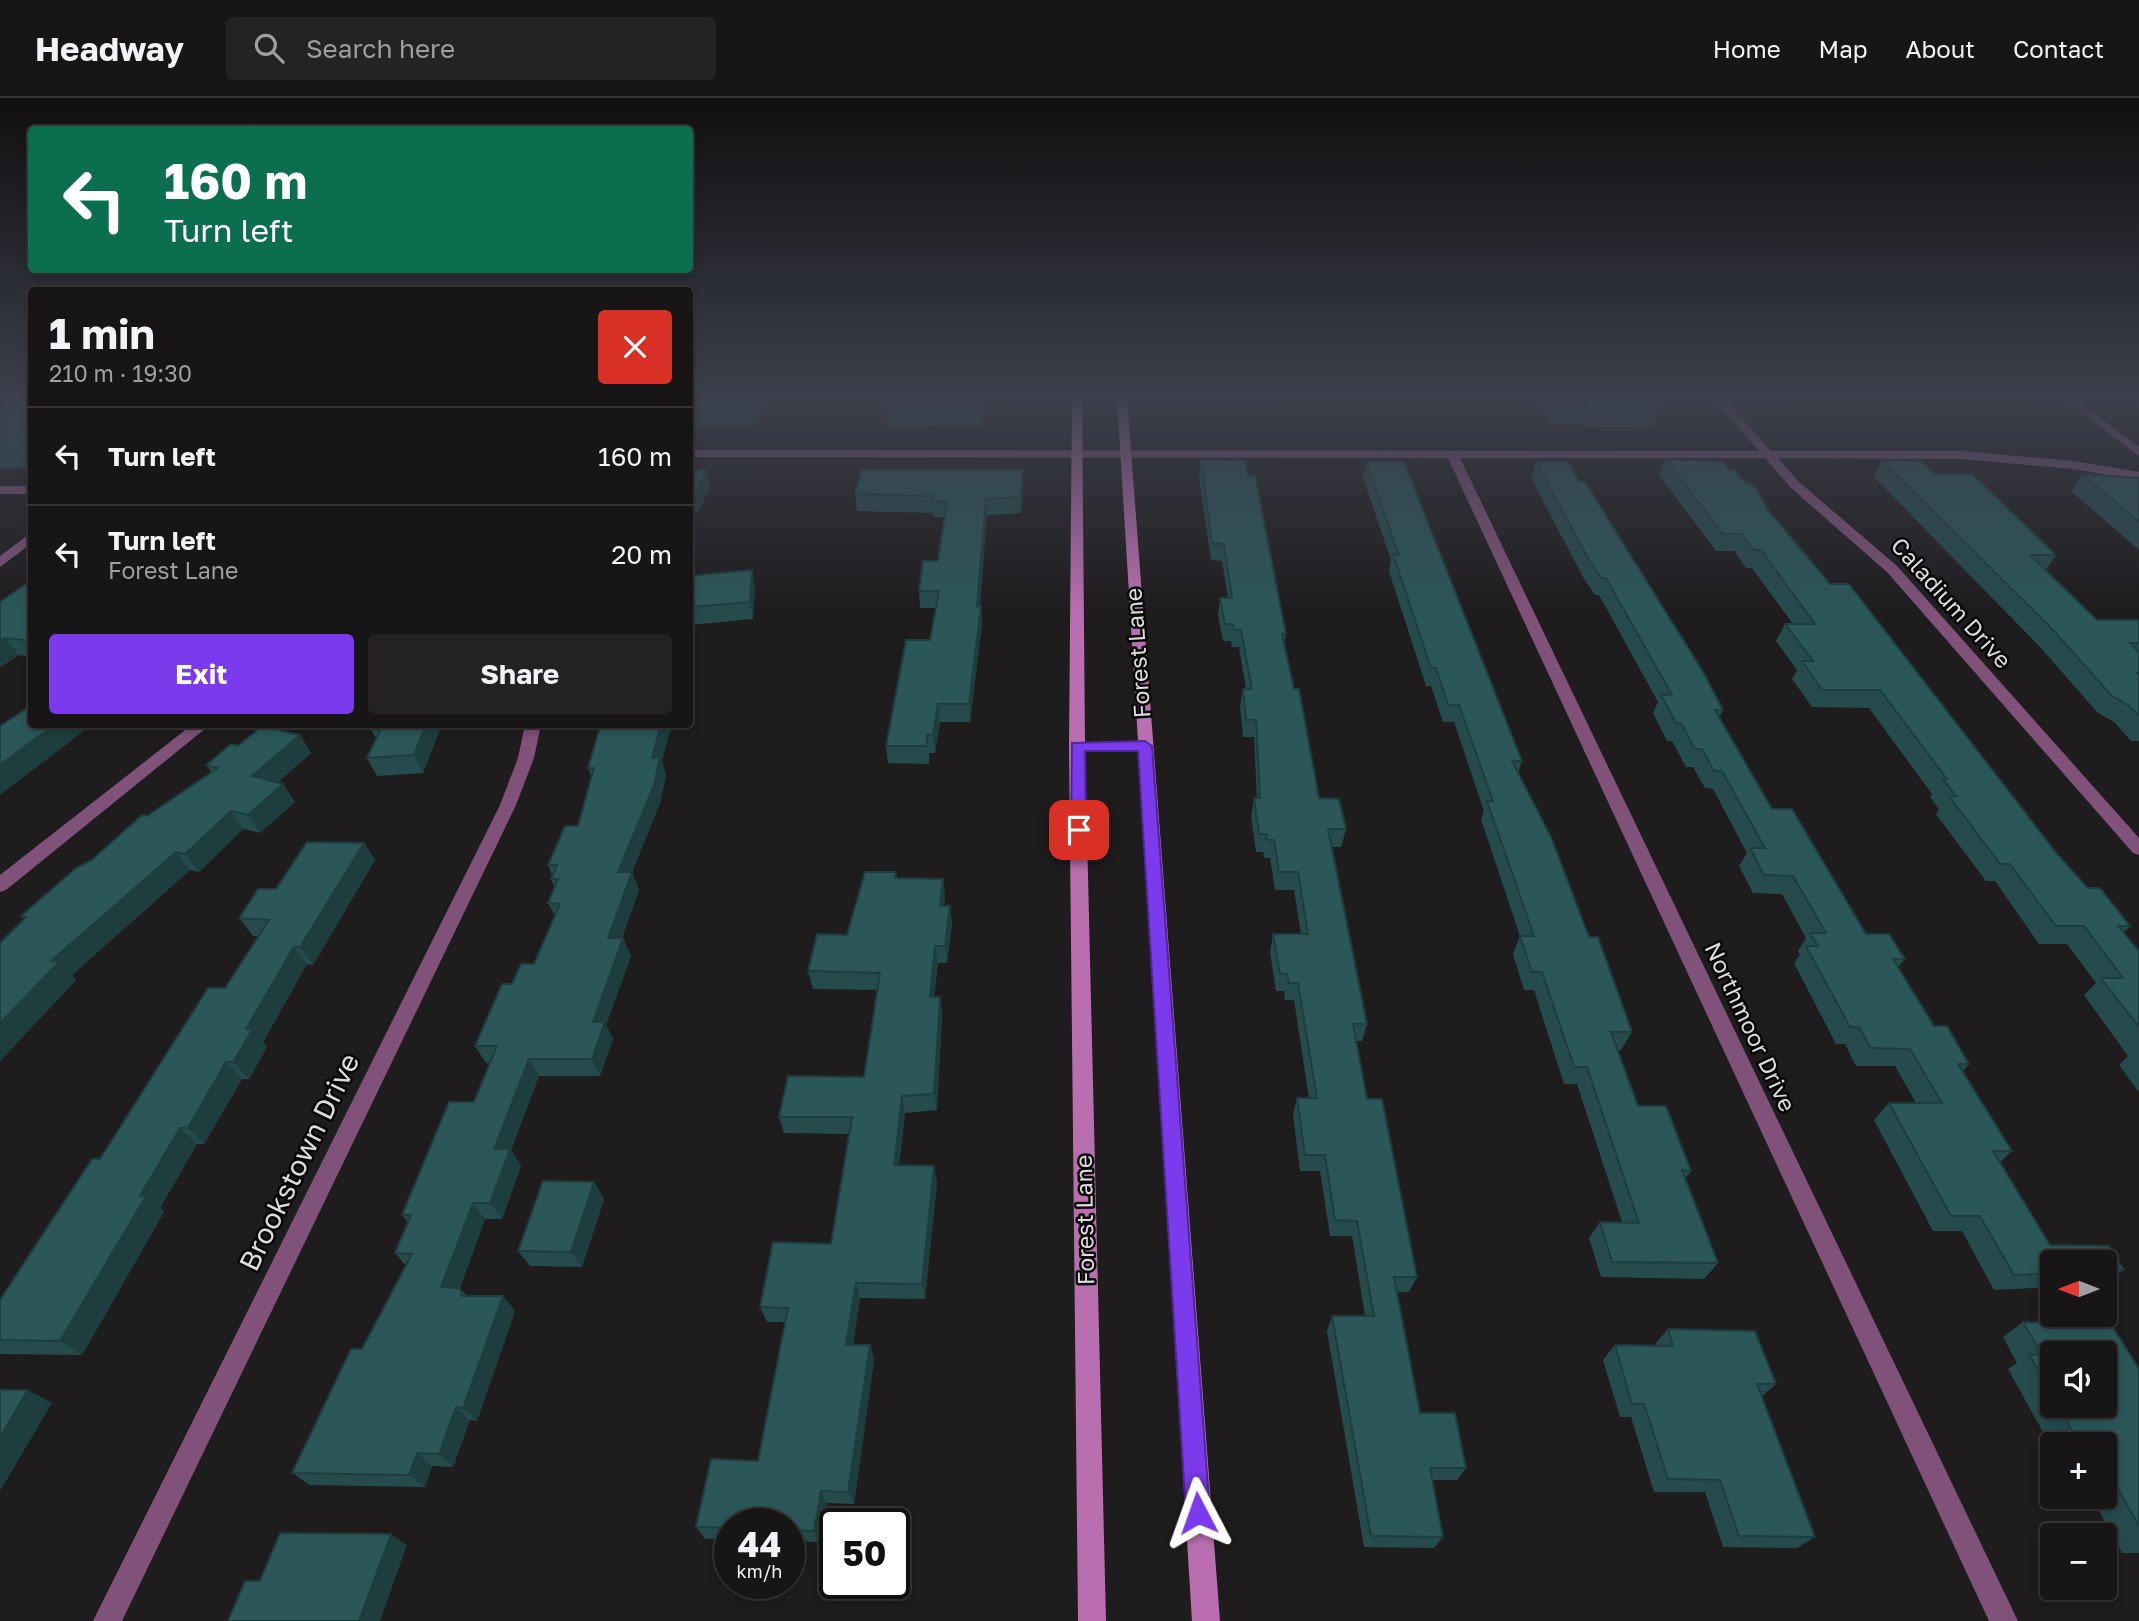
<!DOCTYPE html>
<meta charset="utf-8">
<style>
:root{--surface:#171516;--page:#242223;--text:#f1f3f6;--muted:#9e9fa1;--line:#363435;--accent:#7c3aed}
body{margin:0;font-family:"Golos Text",sans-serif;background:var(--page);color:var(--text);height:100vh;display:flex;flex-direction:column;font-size:26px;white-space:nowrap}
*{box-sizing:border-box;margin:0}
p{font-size:23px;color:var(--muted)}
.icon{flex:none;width:38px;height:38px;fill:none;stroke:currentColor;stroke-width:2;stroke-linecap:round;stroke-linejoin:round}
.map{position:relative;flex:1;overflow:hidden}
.drawer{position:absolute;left:28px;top:189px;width:665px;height:441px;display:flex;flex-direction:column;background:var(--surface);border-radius:7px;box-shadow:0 4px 10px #0003,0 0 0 2px var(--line)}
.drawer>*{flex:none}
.hud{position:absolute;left:28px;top:28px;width:665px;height:147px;border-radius:7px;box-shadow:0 4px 10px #0003,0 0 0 2px var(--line);background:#0b6e4f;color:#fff;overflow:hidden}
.needle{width:46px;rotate:270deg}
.controls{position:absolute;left:2040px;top:1152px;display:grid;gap:14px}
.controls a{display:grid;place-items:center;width:77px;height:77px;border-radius:7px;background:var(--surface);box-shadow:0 4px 10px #0003,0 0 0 2px var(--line);font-size:35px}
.speed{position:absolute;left:714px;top:1410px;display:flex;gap:14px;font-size:35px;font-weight:700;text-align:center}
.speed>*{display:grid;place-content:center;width:91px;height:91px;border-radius:50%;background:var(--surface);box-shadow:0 4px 10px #0003,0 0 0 2px var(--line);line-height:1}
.speed small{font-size:18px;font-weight:400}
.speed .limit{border:4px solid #111;border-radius:10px;background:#fff;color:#111}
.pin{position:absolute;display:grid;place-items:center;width:60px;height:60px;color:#fff;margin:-30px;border-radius:14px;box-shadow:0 4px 10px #0006}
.me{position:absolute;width:77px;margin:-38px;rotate:356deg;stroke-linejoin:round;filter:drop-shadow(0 0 5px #0008)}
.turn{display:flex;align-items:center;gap:24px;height:147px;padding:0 21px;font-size:32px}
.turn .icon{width:91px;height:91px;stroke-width:2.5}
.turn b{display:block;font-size:49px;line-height:60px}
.round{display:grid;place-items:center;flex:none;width:74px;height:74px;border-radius:7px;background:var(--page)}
.headline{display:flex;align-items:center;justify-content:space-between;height:119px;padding:0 21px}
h1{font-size:42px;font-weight:700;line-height:52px}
.cta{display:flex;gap:14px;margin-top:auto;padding:14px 21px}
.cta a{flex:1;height:80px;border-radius:7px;background:var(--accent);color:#fff;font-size:28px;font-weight:700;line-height:80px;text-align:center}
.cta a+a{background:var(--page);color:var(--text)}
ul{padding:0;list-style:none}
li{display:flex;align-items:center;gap:21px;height:98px;padding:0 21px;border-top:2px solid var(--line)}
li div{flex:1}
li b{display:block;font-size:26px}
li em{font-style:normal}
header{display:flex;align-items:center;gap:42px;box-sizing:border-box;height:98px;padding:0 35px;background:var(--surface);border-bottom:2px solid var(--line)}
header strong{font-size:33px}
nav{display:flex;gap:38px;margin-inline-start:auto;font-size:24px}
.search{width:490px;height:63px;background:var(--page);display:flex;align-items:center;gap:18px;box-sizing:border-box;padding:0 24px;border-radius:7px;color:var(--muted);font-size:26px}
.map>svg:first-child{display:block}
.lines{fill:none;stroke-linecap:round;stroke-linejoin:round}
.street{fill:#805279;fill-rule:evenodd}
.secondary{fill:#b96faf;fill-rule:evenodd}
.wall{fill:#254b4d;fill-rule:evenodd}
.shaded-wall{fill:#1e3d3e}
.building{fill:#2b5759;stroke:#1e3d3e;stroke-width:2}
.route{fill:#7c3aed;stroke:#51269a;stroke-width:2}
.labels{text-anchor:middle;stroke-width:5;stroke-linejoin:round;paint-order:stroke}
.street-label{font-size:23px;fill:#dddbdd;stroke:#080708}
.near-street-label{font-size:28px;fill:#dddbdd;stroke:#080708}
</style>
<header>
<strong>Headway</strong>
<div class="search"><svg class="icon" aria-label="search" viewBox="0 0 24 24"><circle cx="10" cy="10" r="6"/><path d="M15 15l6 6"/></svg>Search here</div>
<nav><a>Home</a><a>Map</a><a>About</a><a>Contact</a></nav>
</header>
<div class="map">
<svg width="2139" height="1523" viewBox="0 0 2139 1523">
<rect width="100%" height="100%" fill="#1f1c1e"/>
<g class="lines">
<g class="street">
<path d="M1713,300H1724L1771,353H1962L2073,363L2139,374V382L2073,371L1962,361L1778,360L1798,383L1897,468L2139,740V757L2133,755L1887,474L1790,389L1765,360H1460L2018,1523H1989L1448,360L690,359V352L1759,353Z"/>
<path d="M2062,300H2074L2139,349V358Z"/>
<rect x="0" y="388" width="32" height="8"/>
<path d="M32,434V445L0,469V458Z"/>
<path d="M193,626H211L6,792L0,794V777Z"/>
<path d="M525,626H541L534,660L516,707L122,1523H93L500,707L518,660Z"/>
</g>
<path class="secondary" d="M1072,300H1082L1085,644L1138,643L1117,300H1127L1220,1523H1192L1138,653L1085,654L1106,1523H1078L1069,649Z"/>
</g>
<g class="wall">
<path d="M0,300H32V370L0,371Z"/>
<path d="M690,300H767L756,328H690Z"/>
<path d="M889,300H984L981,328L887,329L885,314Z"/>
<path d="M1536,300H1651L1660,311L1653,330L1582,329L1580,326H1551Z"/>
<path d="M2129,300H2139V307Z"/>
<path d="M1665,361L1729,372L1742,382L2058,757L2088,790L2130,828L2124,834L2139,853V993H2138L2119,967L2128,958L2084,897L2096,885L2067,846H2039L1995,783H1986L1936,716L1939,711L1930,699L1932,696L1869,610L1812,609L1792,581L1797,572L1776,543L1785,526H1793L1752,470H1746L1734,453H1716L1659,377Z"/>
<path d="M1201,362L1248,378L1286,536L1284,545L1319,700L1346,731L1341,749H1331L1367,926L1362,943H1356L1367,1001L1417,1179L1409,1194H1397L1420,1315L1466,1370L1457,1382H1433L1443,1439L1434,1450L1364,1449L1327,1233L1332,1218H1365L1352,1138H1330L1320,1073H1300L1293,1017L1297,1000H1309L1294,902H1285L1284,893H1276L1270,854L1273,836H1301L1294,792H1275L1270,760H1264L1263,754H1256L1251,718L1254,700H1257L1254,639H1243L1240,608L1243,591H1246L1239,549H1232L1231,543H1223L1218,517L1220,500H1228L1222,463L1211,462L1199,379Z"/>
<path d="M1882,362L1935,376L2056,457L2046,472L2097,522H2139V643H2131L2115,625L2097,614L2041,550L1874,379Z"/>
<path d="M1366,364L1522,663L1518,675L1632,934L1621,952H1617L1638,1008L1691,1073L1685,1081L1718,1165L1704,1181L1601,1179L1589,1140L1600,1124H1622L1577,986H1564L1534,892H1524L1513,856L1520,838L1481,721L1484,713L1454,624H1443L1431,588H1426L1389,473L1391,462L1363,380Z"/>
<path d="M1536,364H1568L1579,383L1585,384L1702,572L1723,612L1719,620L1772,711H1792L1866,836H1889L1905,861L1898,869L1934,928H1947L1969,966L1963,973L2012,1053L2000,1064L2050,1147L2109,1148L2124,1172L2105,1185V1164H2053V1189L1994,1192L1962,1133H1933L1874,1022L1889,1005H1916L1895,968H1856L1845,946H1836L1794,865L1800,857L1798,853L1806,840L1782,796L1753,795L1739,768L1747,755L1713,691L1705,690L1693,669H1686L1672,643H1667L1653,615L1658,604L1599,497H1595L1583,479L1531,380Z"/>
<path d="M690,372L710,389L698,415H690Z"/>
<path d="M1022,372L1023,388L1021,415L987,417L980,508H981L982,525L970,624H940L935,655H929V666L888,665L886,648L930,542L936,510H920L919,493L938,463L944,419H934L933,415L857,413L855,396Z"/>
<path d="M2082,376L2139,380V452L2071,393Z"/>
<path d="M690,470L693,477L755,490L753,521L690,527Z"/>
<path d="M32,482V559L19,557L0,569V504Z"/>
<path d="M368,626H442L423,675L377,678L367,660L377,639H375Z"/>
<path d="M300,637L311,655L277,685L283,686L295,704L260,735L243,731L199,774L190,772L72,877L76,882L0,963V844L24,821L21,818L147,718L211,674L206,667L238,648Z"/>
<path d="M662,663L666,677L660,705L632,774L639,792L622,840H623L631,858L606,927L613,941L600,978H539L511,1052L521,1068L502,1121H485L460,1190L467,1198L515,1213L477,1323L470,1322L453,1369L432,1368L425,1389L310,1387L292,1375L362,1251L406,1168L395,1155L408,1124L402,1117L474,1004L490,965H486L475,948L512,886L534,866L555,818L548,805L555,790L551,781L552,777L548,767L578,728L591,678L588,670Z"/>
<path d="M364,745L375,762L313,867L307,866L263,944L267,949L249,981H242L204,1046H197L160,1110L164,1114L82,1257L0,1256V1202L100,1061L225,890L259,838H253L239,820L276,791Z"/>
<path d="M896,774L897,780L943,781L945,799L944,808H950L952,826L947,865H938L934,899H940L942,916L937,1012L905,1015L899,1067L937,1084L925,1201L860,1200L853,1247H870L874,1262L854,1406L827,1405L820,1444L789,1443V1426H730V1441H705L696,1429L758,1363L785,1224H767L760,1209L831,1146L849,1036L784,1035L779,1019L864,979L878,892L813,891L808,873L847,837Z"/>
<path d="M594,1084L604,1101L582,1169L530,1168L518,1153Z"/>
<path d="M2023,1224L2139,1271V1455H2122L2091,1398H2105V1346H2053V1352L2008,1271L2017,1265L2003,1239ZM2053,1255L2105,1307H2053Z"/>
<path d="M1668,1231L1776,1286L1762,1298L1815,1439L1797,1450L1723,1449L1705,1394H1654L1631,1319H1620L1603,1262L1615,1247L1655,1248V1246Z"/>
</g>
<g class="shaded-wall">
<path d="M756,300H767L756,328L752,310Z"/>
<path d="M982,300H984L981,328L980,313Z"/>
<path d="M706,372L710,389L698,415L694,399Z"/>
<path d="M1022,372L1023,388L1021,415V399Z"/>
<path d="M986,401L987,417L978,525L977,508Z"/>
<path d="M752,472L755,490L753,521L750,504Z"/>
<path d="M981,508L982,525L970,624L969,606Z"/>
<path d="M5,540L19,557L0,569V543Z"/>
<path d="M690,568L693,601L690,602Z"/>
<path d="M938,606L940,624L935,655L933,637Z"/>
<path d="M55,626H93L0,697V667Z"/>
<path d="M426,626H442L423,675L414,657Z"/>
<path d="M661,626H672L662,663L666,677L660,705L632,774L639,792L615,857L608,840L618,774Z"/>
<path d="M300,637L311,655L264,696L252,678Z"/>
<path d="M283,686L295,704L260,735L248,717Z"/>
<path d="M231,713L243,731L199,774L185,756Z"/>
<path d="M364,745L375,762L313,867L300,849Z"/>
<path d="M176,754L190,772L72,877L76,882L0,963V925L51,863Z"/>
<path d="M943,781L945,799L942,826L940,808Z"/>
<path d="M950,808L952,826L947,865L945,848Z"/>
<path d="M623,840L631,858L606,927L613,941L600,978L592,961L593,924Z"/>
<path d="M935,848L938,865L932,916L930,899Z"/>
<path d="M294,849L307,866L263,944L267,949L249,981L233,964L246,931Z"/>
<path d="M940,899L942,916L937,1012L934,996Z"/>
<path d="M529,961L539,978L511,1052L521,1068L502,1121L490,1105L494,1051Z"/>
<path d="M226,964L242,981L204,1046L188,1030Z"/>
<path d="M902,998L905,1015L897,1083L894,1067Z"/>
<path d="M180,1030L197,1046L160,1110L164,1114L82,1257L60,1243L140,1098Z"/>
<path d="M934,1068L937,1084L925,1201L922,1186Z"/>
<path d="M594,1084L604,1101L582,1169L571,1154Z"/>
<path d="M473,1105L485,1121L454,1204L441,1189Z"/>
<path d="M856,1185L860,1200L851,1261L846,1247Z"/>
<path d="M503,1198L515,1213L477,1323L463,1310Z"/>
<path d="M870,1247L874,1262L854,1406L848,1394Z"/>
<path d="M28,1292L52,1305L0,1393V1339Z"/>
<path d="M456,1309L470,1322L453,1369L439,1356Z"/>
<path d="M417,1355L432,1368L425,1389L409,1377Z"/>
<path d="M821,1393L827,1405L820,1444L814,1433Z"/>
<path d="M391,1436L407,1447L380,1523H359Z"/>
</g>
<g class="building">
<path d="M0,300H32V353L0,354Z"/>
<path d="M690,300H756L752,310H690Z"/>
<path d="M889,300H982L980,313L885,314Z"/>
<path d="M1552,300H1651L1660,311H1588L1586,307H1557Z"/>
<path d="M1665,361L1723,364L1729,372H1735L1742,382L1755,388L1768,412L1830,486H1849L2058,757L2088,790H2100L2130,828H2118L2139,853V929L2101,880H2123L2084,828H2056L2010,766H2000L1949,698H1956L1943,681H1947L1880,592H1822L1802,563H1813L1785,526H1815L1761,452H1754L1741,436H1723Z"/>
<path d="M1201,362L1245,363L1248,378H1255L1286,536H1282L1294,591H1299L1319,700L1339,701L1346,731H1328L1367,926H1353L1367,1001H1382L1417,1179H1394L1420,1315H1455L1466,1370H1430L1443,1439L1371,1438L1332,1218H1374L1357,1123L1335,1122L1325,1057H1305L1297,1000H1317L1298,885H1289L1287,876H1280L1273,836H1308L1298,774H1279L1274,742H1267L1266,736H1259L1254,700H1260L1256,622H1246L1243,591H1252L1241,532H1234L1233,526H1225L1220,500H1232L1224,446L1212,445Z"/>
<path d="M1882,362L1921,363L1935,376H1972L2056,457H2030L2097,522H2139V545H2130L2139,554V575H2137L2139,577V618L2129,608L2111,597L2053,532Z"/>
<path d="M1366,364H1404L1522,663H1512L1551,739L1589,839H1598L1632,934H1611L1638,1008H1666L1691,1073L1682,1072L1718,1165L1612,1164L1600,1124L1639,1125L1587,969H1574L1542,874H1532L1520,838H1534L1487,703H1493L1459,607H1448L1436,570H1431L1393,456L1399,457Z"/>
<path d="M1536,364H1568L1579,383L1585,384L1702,572L1723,612H1715L1772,711H1792L1866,836H1889L1905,861H1893L1934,928H1947L1969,966H1958L2012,1053H1993L2050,1147L2109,1148L2124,1172L2105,1173V1164H2053V1175L2014,1177L1980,1118H1951L1889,1005H1942L1910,951L1871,950L1859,929H1850L1806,848H1818L1810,835H1826L1793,778L1764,777L1750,750H1765L1722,673H1714L1702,651H1695L1681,625H1676L1661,597H1672L1606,480H1601L1589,462Z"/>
<path d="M690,372H706L694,399H690Z"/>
<path d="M861,372H1022L1021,399L986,401L977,508H981L969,606H938L933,637H927V648H886L906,542H930L939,493H919L923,463H938L947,403H932L933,398L855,396Z"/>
<path d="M2082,376L2139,380V424Z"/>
<path d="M690,470H691L690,478L752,472L750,504L690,509Z"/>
<path d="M32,482V513L29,516H32V543L5,540L0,543V504Z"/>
<path d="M32,607V626H55L0,667V628Z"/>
<path d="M383,626H426L414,657L367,660Z"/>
<path d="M601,626H661L652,660L660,659L654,687L618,774H632L608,840H623L593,924H605L592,961H529L494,1051H510L490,1105H473L441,1189L460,1190L462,1198H503L463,1310L456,1309L439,1356L417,1355L409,1377L292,1375L351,1251H362L412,1156L395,1155L411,1117H402L449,1004H474L497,948H475L502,886H512L521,866H534L560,806L548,805L558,781H551L557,767H548L565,728H578L594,670H588Z"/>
<path d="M262,628L300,637L252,678L283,686L248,717L231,713L185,756L176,754L51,863L59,864L0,925V845L26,819L21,818L76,770L92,762L142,717L147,718L218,670L206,667L231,646L238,648Z"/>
<path d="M307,744L364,745L300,849H294L246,931H253L233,964H226L188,1030H180L140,1098H146L60,1243L0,1242V1202L92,1061H100L208,890H225L269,822L239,820L258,791H276Z"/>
<path d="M865,774H896L895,780L943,781L940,808H950L945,848H935L930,899H940L934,996L902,998L894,1067L934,1068L922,1186L856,1185L846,1247H870L848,1394L821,1393L814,1433L789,1432V1426H730V1430L696,1429L711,1361L758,1363L788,1210L760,1209L773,1144L831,1146L852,1019H779L788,978L864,979L880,875L808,873L817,836L847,837Z"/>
<path d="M543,1083L594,1084L571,1154L518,1153Z"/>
<path d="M2023,1224L2110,1225L2139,1271V1428L2105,1368V1346H2079L2058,1307H2105V1255H2053V1298L2029,1256L2042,1257Z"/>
<path d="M1668,1231L1755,1233L1776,1286H1757L1815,1439L1739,1438L1720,1382L1668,1381L1644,1306H1632L1615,1247L1673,1248Z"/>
<path d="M0,1292H28L0,1339Z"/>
<path d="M280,1435L391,1436L359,1523H228L245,1483H260Z"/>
</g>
<linearGradient id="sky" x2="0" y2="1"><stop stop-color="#110f10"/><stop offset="0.58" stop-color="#3c404c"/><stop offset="1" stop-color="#3c404c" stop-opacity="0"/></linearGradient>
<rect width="2139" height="513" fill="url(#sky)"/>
<path class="route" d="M1145,643L1152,648L1210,1415L1207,1424L1198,1428L1189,1424L1186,1415L1138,653H1085L1086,732L1079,738L1071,732L1072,645Z"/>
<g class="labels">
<g class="street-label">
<text transform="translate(1951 505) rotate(48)" y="8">Caladium Drive</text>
<text transform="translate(1138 555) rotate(-94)" y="8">Forest Lane</text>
<text transform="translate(1750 929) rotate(65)" y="8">Northmoor Drive</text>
<text transform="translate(1085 1122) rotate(-91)" y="8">Forest Lane</text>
</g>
<g class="near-street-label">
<text transform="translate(299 1064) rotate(-64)" y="10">Brookstown Drive</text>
</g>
</g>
</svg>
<div class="controls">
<a><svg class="needle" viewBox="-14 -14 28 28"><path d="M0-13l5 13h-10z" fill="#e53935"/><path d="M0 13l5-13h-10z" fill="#9e9fa1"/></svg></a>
<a><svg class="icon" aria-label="sound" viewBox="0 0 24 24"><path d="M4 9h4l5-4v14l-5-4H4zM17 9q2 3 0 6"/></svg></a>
<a>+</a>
<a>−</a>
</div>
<div class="speed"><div>44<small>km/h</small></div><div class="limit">50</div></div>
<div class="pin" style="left:1079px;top:732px;background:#d93025"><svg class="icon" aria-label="arrive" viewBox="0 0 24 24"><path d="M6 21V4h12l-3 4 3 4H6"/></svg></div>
<svg class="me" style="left:1198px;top:1415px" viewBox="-20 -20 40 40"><path d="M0-17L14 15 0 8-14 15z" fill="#7c3aed" stroke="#fff" stroke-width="4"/></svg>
<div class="hud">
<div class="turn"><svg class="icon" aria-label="left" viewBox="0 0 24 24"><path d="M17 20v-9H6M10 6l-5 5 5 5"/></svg><div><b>160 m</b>Turn left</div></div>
</div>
<section class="drawer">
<div class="headline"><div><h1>1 min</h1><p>210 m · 19:30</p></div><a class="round" style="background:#d93025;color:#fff"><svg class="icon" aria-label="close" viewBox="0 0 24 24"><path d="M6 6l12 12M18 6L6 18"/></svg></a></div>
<ul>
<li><svg class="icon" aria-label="left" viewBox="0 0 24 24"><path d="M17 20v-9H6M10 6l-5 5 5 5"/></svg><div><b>Turn left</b></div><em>160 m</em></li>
<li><svg class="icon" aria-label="left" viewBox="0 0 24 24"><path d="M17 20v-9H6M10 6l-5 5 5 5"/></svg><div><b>Turn left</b><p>Forest Lane</p></div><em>20 m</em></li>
</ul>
<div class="cta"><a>Exit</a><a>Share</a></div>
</section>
</div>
